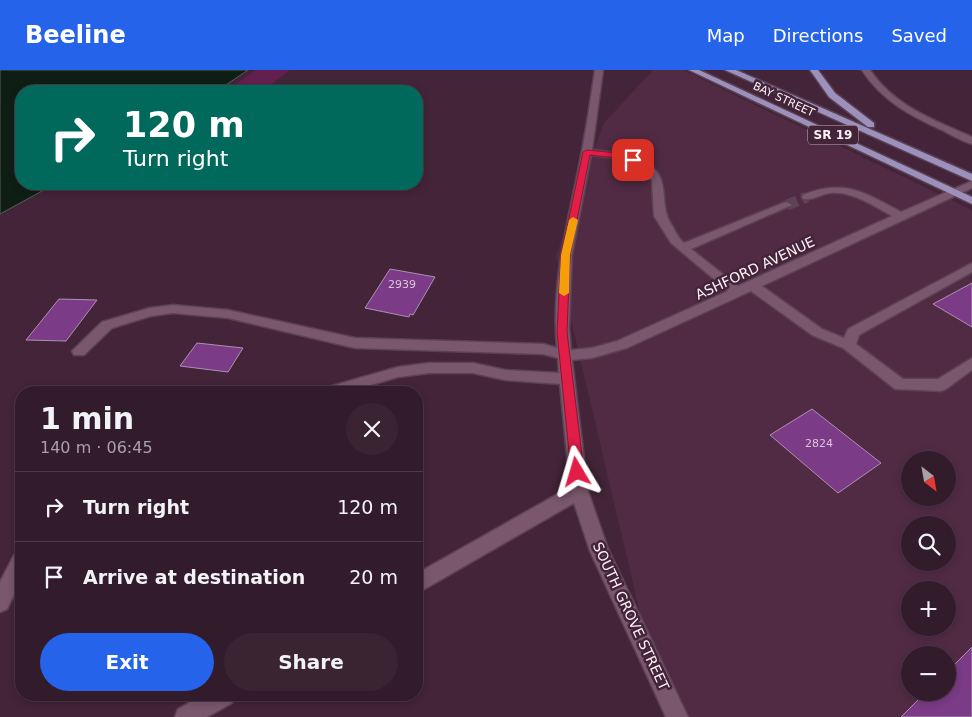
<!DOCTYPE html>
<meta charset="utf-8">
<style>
:root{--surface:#321b2a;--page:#3a2432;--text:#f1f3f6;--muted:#a8a1a8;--line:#4d3947;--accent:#2563eb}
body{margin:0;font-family:"DejaVu Sans",sans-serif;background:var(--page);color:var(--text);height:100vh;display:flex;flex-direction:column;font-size:19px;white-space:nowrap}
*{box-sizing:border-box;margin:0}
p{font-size:16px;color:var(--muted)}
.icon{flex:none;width:28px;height:28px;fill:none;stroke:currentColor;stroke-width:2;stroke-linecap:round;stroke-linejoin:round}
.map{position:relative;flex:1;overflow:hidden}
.sheet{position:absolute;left:15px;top:316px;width:408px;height:315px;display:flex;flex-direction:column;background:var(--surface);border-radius:20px;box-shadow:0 2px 8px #0003,0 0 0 1px var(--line)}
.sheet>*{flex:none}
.hud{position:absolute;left:15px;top:15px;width:408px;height:105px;border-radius:20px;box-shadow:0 2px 8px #0003,0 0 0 1px var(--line);background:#00695c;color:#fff;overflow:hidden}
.needle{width:32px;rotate:149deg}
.controls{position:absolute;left:901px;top:381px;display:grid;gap:10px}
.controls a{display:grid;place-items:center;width:55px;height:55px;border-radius:50%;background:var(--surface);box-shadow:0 2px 8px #0003,0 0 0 1px var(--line);font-size:25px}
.pin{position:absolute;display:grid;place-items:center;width:42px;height:42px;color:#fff;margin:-21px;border-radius:10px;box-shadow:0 2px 8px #0006}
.me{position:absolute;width:55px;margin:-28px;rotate:353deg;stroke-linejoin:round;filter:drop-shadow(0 0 4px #0008)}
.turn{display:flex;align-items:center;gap:18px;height:105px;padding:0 25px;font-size:22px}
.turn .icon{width:65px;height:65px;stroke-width:2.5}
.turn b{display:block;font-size:35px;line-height:42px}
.round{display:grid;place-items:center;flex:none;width:52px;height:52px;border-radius:26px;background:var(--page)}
.overview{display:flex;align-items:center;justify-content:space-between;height:85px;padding:0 25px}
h1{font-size:30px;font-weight:600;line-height:38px}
.action{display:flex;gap:10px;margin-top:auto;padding:10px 25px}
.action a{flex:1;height:58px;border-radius:30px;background:var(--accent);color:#fff;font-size:20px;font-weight:600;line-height:58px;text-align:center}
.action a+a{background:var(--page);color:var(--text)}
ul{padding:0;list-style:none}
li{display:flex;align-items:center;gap:15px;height:70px;padding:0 25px;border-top:1px solid var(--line)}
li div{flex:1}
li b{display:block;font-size:19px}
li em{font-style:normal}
header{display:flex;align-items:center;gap:30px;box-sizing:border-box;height:70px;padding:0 25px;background:var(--accent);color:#fff}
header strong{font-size:24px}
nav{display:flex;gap:28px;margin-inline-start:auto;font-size:18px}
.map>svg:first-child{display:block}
.built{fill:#512b44;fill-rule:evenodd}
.green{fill:#631f50}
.water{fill:#0e1e15;stroke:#565d59}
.building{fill:#7b3b87;stroke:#ac91b2}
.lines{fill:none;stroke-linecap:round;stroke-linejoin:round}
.minor-tunnel{stroke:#5f4355;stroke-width:11;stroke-dasharray:11 5.5;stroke-linecap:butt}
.minor-casing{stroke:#5b4253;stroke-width:3}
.major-casing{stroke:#5b4253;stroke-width:3}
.minor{fill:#7a576d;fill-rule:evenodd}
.major{fill:#9c91bd;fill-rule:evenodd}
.route{fill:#e11d48;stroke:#92132f}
.slow{fill:#f59e0b}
.labels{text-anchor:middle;stroke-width:5;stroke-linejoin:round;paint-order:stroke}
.far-street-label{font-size:11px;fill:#fdf0f7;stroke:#432438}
.number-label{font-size:11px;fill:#dcc3db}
.shield{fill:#432438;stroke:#c5b3be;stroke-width:1}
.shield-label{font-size:12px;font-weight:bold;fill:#fdf0f7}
.street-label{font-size:14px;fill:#fdf0f7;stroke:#432438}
</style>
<header>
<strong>Beeline</strong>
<nav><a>Map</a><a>Directions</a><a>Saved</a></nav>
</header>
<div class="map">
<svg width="972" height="647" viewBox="0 0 972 647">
<rect width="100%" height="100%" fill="#432438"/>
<path class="built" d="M653,0H683L972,140V647H677L652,594L556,186L604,53ZM910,390H948V428H910ZM910,455H948V492H910ZM910,520H948V558H910ZM910,585H948V622H910Z"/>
<path class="green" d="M256,0H290L263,21H226Z"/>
<path class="water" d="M0,0H248L217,21H21V114H55L0,144Z"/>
<g class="building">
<path d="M390,199L435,207L413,245L410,244L409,247L365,238Z"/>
<path d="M972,213V257L933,234Z"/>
<path d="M59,229L97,230L66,271L26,270Z"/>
<path d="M197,273L243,278L228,302L180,296Z"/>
<path d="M812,339L881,393L838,423L770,365Z"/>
<path d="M972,577V647H901L926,622H948V601Z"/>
</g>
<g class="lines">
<path class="minor-tunnel" d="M787,135L807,127"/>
<defs>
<g id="minor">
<path d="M595,0H603L592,80C613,82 657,86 662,113C666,130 662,141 673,157C676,163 679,169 684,173L783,133L787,132L792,135L691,179L738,216L892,146C874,136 852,121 830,123C821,124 812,131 803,129L802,127L803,125C845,108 865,123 901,142L972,111V118L762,216L822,259L844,268L848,259L972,193V202L859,265L856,274L903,309H938L972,288V300L946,319L941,321L895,319L843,278L812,265L751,221L627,278L592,288L572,290L588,421L608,479L688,647H666L590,481L574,433L416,524V504L570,417L560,314L505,310L473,303H429L398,307L347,322H323L325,318L398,297L429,293H473L505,300L559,303L558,288L543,284L355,278L228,248L173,243L151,246L112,258L84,285H74L72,281L102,252L150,238L173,235L228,240L355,268L543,274L557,278C551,217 566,160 578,101C585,68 590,34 595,0ZM591,85L616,88L630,92L649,105L652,111L654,146L671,173L728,221L617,271L592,278L571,280L569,258L572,185Z"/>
<path d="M862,0H870C894,36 934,50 972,67V74C962,71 953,66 944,61C911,46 882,31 862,0Z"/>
<path d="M21,482V510L7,539L0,542V512L14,485Z"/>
<path d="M203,625H235L232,633L207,647H175L178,639Z"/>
</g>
<g id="major">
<path d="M689,0H699L972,127V134Z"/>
<path d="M725,0H736L972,104V111Z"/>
<path d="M810,0H818L835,23L874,53V57H868L829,27Z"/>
</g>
</defs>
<use href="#minor" class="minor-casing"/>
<use href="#major" class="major-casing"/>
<use href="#minor" class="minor"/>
<use href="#major" class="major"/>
</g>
<path class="route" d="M587,80L617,83L637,90L633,92L616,88L590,85L570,185L567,262L584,402L582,406L577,407L573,406L571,402L557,262L561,185L583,82Z"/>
<path class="slow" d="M573,147L578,150L570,185L569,223L564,226L559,223L561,185L569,150Z"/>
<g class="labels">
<g class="far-street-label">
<text transform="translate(784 29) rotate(25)" y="4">BAY STREET</text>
</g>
<g class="number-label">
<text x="402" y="218">2939</text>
<text x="819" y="377">2824</text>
</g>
<rect class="shield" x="808" y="55.5" width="50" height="19" rx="4"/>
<g class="shield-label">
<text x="833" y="69">SR 19</text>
</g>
<g class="street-label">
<text transform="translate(755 198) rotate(-25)" y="5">ASHFORD AVENUE</text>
<text transform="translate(631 546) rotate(65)" y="5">SOUTH GROVE STREET</text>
</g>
</g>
</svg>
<div class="controls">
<a><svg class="needle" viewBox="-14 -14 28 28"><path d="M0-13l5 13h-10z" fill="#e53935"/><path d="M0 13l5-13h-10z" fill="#a8a1a8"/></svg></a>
<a><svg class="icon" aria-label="search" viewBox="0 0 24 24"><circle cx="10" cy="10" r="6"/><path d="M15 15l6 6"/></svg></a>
<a>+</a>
<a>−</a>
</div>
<div class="pin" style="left:633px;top:90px;background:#d93025"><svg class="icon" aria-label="arrive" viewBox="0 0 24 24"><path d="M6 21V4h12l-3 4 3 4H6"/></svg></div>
<svg class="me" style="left:577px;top:402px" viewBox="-20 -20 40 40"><path d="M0-17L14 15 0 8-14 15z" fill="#e11d48" stroke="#fff" stroke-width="4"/></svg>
<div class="hud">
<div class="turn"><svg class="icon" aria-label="right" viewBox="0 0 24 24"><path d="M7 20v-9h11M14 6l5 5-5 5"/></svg><div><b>120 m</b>Turn right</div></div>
</div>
<section class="sheet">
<div class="overview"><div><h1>1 min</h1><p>140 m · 06:45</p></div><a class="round"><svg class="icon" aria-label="close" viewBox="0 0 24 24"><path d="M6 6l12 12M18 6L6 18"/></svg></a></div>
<ul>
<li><svg class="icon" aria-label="right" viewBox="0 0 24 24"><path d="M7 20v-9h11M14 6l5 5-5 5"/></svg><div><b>Turn right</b></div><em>120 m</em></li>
<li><svg class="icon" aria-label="arrive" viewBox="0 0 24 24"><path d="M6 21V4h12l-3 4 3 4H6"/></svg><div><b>Arrive at destination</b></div><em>20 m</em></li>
</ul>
<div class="action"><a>Exit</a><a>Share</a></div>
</section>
</div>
